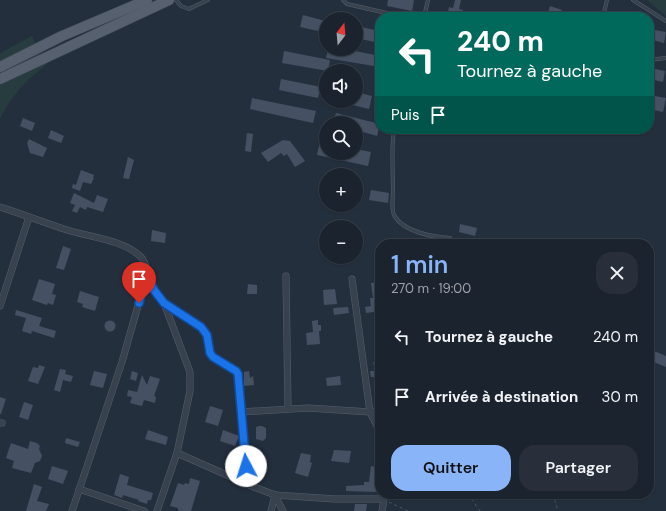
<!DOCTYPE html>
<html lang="fr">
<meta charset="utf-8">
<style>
:root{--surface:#1b232e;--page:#282f3a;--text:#f1f3f6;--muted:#a0a4aa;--line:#39404a;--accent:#8ab4f8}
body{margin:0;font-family:"DM Sans",sans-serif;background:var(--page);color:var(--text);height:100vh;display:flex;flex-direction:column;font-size:15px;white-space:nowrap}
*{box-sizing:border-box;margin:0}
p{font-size:13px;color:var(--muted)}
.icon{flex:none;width:22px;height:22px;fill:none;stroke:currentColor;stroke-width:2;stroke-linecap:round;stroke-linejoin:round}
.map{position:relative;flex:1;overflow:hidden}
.side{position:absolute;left:375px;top:239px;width:279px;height:260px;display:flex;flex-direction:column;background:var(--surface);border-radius:16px;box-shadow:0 1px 3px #0004,0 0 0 1px var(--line)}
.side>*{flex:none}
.guide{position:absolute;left:375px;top:12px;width:279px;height:122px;border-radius:16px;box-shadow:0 1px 3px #0004,0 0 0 1px var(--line);background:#00695c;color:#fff;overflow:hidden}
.needle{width:26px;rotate:16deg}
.tools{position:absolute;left:319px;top:12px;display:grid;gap:8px}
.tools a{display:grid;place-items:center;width:44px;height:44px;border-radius:50%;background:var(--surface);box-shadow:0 1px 3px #0004,0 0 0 1px var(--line);font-size:20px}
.pin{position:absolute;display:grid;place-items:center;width:34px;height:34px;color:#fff;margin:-41px -17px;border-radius:50% 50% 50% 0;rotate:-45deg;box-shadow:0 0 4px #0007}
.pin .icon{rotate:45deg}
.me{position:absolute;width:44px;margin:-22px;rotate:355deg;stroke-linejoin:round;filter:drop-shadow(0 0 3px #0008)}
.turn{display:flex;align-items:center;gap:14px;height:84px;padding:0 16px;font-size:18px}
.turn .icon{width:52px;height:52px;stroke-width:2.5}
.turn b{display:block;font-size:28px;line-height:34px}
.then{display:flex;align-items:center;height:38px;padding:0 16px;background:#0003;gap:8px;font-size:15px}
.round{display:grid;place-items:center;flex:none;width:42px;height:42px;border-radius:16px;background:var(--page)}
.summary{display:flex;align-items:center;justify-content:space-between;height:68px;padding:0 16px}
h1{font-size:24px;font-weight:600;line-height:30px;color:var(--accent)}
.cta{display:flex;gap:8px;margin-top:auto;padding:8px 16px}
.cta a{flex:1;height:46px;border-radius:16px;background:var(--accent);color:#111;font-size:16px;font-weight:600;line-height:46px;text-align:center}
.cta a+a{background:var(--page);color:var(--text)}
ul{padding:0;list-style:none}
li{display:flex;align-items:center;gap:12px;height:60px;padding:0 16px}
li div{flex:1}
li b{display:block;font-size:15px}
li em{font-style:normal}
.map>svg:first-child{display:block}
.green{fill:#263c3f}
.building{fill:#455162}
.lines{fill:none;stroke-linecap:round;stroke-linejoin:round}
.service-casing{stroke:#565f6c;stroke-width:4}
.minor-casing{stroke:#565f6c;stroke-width:7}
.primary-casing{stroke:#414a57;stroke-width:11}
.path{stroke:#44595c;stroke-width:1;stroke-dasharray:3 3;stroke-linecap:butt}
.service{stroke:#38414e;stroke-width:3}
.minor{stroke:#38414e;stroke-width:6}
.primary{stroke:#56606e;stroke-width:10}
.route-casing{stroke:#114b97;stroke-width:10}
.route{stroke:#1a73e8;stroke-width:7}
</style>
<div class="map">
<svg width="666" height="511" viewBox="0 0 666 511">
<rect width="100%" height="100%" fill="#242f3e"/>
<g class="green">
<path d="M647,0H666V16Z"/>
<path d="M32,36L42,58L47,64C41,70 34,74 28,80C16,92 7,104 0,119V53Z"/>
</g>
<g class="building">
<path d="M388,0H414L412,11L387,6Z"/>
<path d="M455,0H461L459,9L463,10L461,17H447L449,7L453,8Z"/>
<path d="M550,6L562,10L559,17H547Z"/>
<path d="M303,15L325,21L323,32L300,27Z"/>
<path d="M356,26L380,31V43L356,38Z"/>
<path d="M655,30L666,32L664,43L653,40Z"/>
<path d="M328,49H345L380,56V67L326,58Z"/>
<path d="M284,51L330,60L328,71L282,63Z"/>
<path d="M655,69L665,71L663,82L654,80Z"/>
<path d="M281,79L321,87L318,98L279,90Z"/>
<path d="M356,92L372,96L369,109L344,103V101H356Z"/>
<path d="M649,95L666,98L663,112L649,109Z"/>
<path d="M252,98L316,111L313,123L250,109Z"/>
<path d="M336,113L380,124L377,136L356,130V123H333Z"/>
<path d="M23,118L35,123L32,131L20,126Z"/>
<path d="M51,130L64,136L61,143L48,138Z"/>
<path d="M247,133L253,134L251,152L245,151Z"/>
<path d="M29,139L47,148L43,157L30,153L27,143Z"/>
<path d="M283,140L290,141L305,161L295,167L287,154L284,156L281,153L268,162L261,153Z"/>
<path d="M320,141L326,142V153H356V149L371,152L368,166L317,155Z"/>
<path d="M128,157L134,160L129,179L123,178Z"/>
<path d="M81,170L94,175L93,178H94L91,184L83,182L80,191L72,188L73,184L76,185Z"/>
<path d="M371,190L389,193L388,203L369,200Z"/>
<path d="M74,193L94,203L97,195L108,199L103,212L87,207L86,210L80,207L77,213L72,211L75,205L70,203Z"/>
<path d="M460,224L477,228L475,236L459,232Z"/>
<path d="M152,230L166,233L165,243L151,241Z"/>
<path d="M63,246L71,249L64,270L56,268Z"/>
<path d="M39,279L55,284L52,294L56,295L53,305L48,303L47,305L32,300Z"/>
<path d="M380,282V311L366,313L365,307L371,306L370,298H373L371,283Z"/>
<path d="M248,284L257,285V294H247Z"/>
<path d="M335,289L337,304L324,305L323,290Z"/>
<path d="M80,291L99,297L95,311L82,307L83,304L77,302Z"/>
<path d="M348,307L349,313L334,315L333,308Z"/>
<path d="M16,310L42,318L39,326L56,331L54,338L32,331L31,334L22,331L26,318L15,315Z"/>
<path d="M318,320V325H321V331H319L320,344L307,345L306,333L313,332L312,321Z"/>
<circle cx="110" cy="326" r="5.5"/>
<path d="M649,349L666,356V367L649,360Z"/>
<path d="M373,362H380V384H378L376,377H371L370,371H375Z"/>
<path d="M39,365L45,367L38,384L28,381L33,367L38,368Z"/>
<path d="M60,369L66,370L65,374L73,376L71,382L63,380L60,392L54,390Z"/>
<path d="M94,371L107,374L103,388L90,385Z"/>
<path d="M132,371L138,373L136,381L130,379Z"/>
<path d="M249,371L250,378L253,376L254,385L244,386V372Z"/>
<path d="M142,375L147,385L150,376L160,379L154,396L156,397L155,403L144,400L142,406L130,403L132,397L127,396L128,390L137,392Z"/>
<path d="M340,376L341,385L327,386L326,378Z"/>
<path d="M0,397L6,399L1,414H0Z"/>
<path d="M24,402L33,405L28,420L19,417Z"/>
<path d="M210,406L223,410L218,426L205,422Z"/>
<path d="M259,426H262L266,428V438L263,441L256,439V427Z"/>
<path d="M148,430L168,437L166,445L145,439Z"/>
<path d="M223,430L239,436L235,446L220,441Z"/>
<path d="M66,438L80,442L78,447L65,443Z"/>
<path d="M30,441L37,443L40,446L39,449L42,456L40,461L35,463L31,473L12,468L14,461L6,458L11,443L28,449Z"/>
<path d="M334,450L351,451L349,463L331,461Z"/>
<path d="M301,453L311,455L310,462L312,463L308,477L295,473Z"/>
<path d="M52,466L68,471L63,484L48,479Z"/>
<path d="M371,466L380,468V475L376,474V492L346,491V486L364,485V482H369Z"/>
<path d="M120,474L129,477L127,485L153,493L151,500H148L147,504L138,501L139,500L123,495L122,498L114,495Z"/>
<path d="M190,478L200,481L191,511H181L178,510V508L170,506L178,483L184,485L185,483L189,484Z"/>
<path d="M34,484L42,487L37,501L49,504L46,511H26Z"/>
<path d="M355,504H367L366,511H354Z"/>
</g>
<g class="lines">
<defs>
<g id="service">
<path d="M176,0L181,6L189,9L208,0"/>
<path d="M343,0L347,4L404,17"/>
<path d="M633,0L666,21"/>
<path d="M424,17L428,0"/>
<path d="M603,17L607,0"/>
<path d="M649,60L666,58"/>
<path d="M394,129C391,150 393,170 393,191C393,198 391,208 394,215C403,232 433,237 450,238"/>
</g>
<g id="minor">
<path d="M0,207C23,214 45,223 67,230C90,237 124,240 141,257C146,262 146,268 147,274L122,362L72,511"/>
<path d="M147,274L154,290L164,303L190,372V391L177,453L157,511"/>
<path d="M286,276L288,408"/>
<path d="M352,279L370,412L380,432"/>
<path d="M164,303L201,327L207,335L210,353L213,357L236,371L238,374L247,476L254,487"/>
<path d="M0,306L29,217"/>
<path d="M241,412L308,408L370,412L380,411"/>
<path d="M0,423H2"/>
<path d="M177,453L254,487L275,495L335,499H383"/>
<path d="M79,489L144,511"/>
<path d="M275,495L283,511"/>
<path d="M271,511L275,495"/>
<path d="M382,511L385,494"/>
</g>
<g id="primary">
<path d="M0,67L62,36L147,0"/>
<path d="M0,79L169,0"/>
</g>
</defs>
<use href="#service" class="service-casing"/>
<use href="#minor" class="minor-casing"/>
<use href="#primary" class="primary-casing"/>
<g class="path">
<path d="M468,494L480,511"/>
<path d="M553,494L558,511"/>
<path d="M389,502L408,511"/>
</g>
<use href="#service" class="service"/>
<use href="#minor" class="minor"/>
<use href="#primary" class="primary"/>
</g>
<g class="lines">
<defs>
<path id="route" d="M139,303L147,274L154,290L164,303L201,327L207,335L210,353L213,357L236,371L238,374L246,466"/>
</defs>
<use href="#route" class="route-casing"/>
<use href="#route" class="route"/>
</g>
</svg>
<div class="tools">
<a><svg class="needle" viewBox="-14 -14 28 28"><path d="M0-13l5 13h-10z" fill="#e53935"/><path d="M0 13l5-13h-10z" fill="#a0a4aa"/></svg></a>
<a><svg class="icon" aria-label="sound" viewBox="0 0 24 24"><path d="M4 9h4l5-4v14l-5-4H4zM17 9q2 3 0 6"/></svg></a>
<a><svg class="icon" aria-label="search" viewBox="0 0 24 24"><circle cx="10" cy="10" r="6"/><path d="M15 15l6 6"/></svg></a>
<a>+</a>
<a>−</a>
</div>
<div class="pin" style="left:139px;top:303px;background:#d93025"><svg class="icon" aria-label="arrive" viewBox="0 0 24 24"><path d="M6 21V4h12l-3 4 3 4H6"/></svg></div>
<svg class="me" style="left:246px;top:466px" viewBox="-20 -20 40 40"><circle r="19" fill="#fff"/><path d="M0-13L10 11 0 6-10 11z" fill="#1a73e8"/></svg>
<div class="guide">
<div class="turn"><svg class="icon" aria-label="left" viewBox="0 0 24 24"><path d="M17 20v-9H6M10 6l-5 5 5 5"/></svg><div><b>240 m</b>Tournez à gauche</div></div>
<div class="then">Puis<svg class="icon" aria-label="arrive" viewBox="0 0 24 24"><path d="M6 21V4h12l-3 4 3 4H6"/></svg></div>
</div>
<section class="side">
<div class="summary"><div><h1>1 min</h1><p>270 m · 19:00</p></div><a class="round"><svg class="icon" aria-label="close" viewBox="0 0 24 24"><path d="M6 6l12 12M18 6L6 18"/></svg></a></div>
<ul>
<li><svg class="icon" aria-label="left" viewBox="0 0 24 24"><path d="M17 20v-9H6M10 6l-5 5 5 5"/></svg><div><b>Tournez à gauche</b></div><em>240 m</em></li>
<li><svg class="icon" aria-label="arrive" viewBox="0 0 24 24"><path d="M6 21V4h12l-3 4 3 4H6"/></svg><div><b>Arrivée à destination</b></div><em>30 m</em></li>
</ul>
<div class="cta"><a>Quitter</a><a>Partager</a></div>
</section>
</div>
